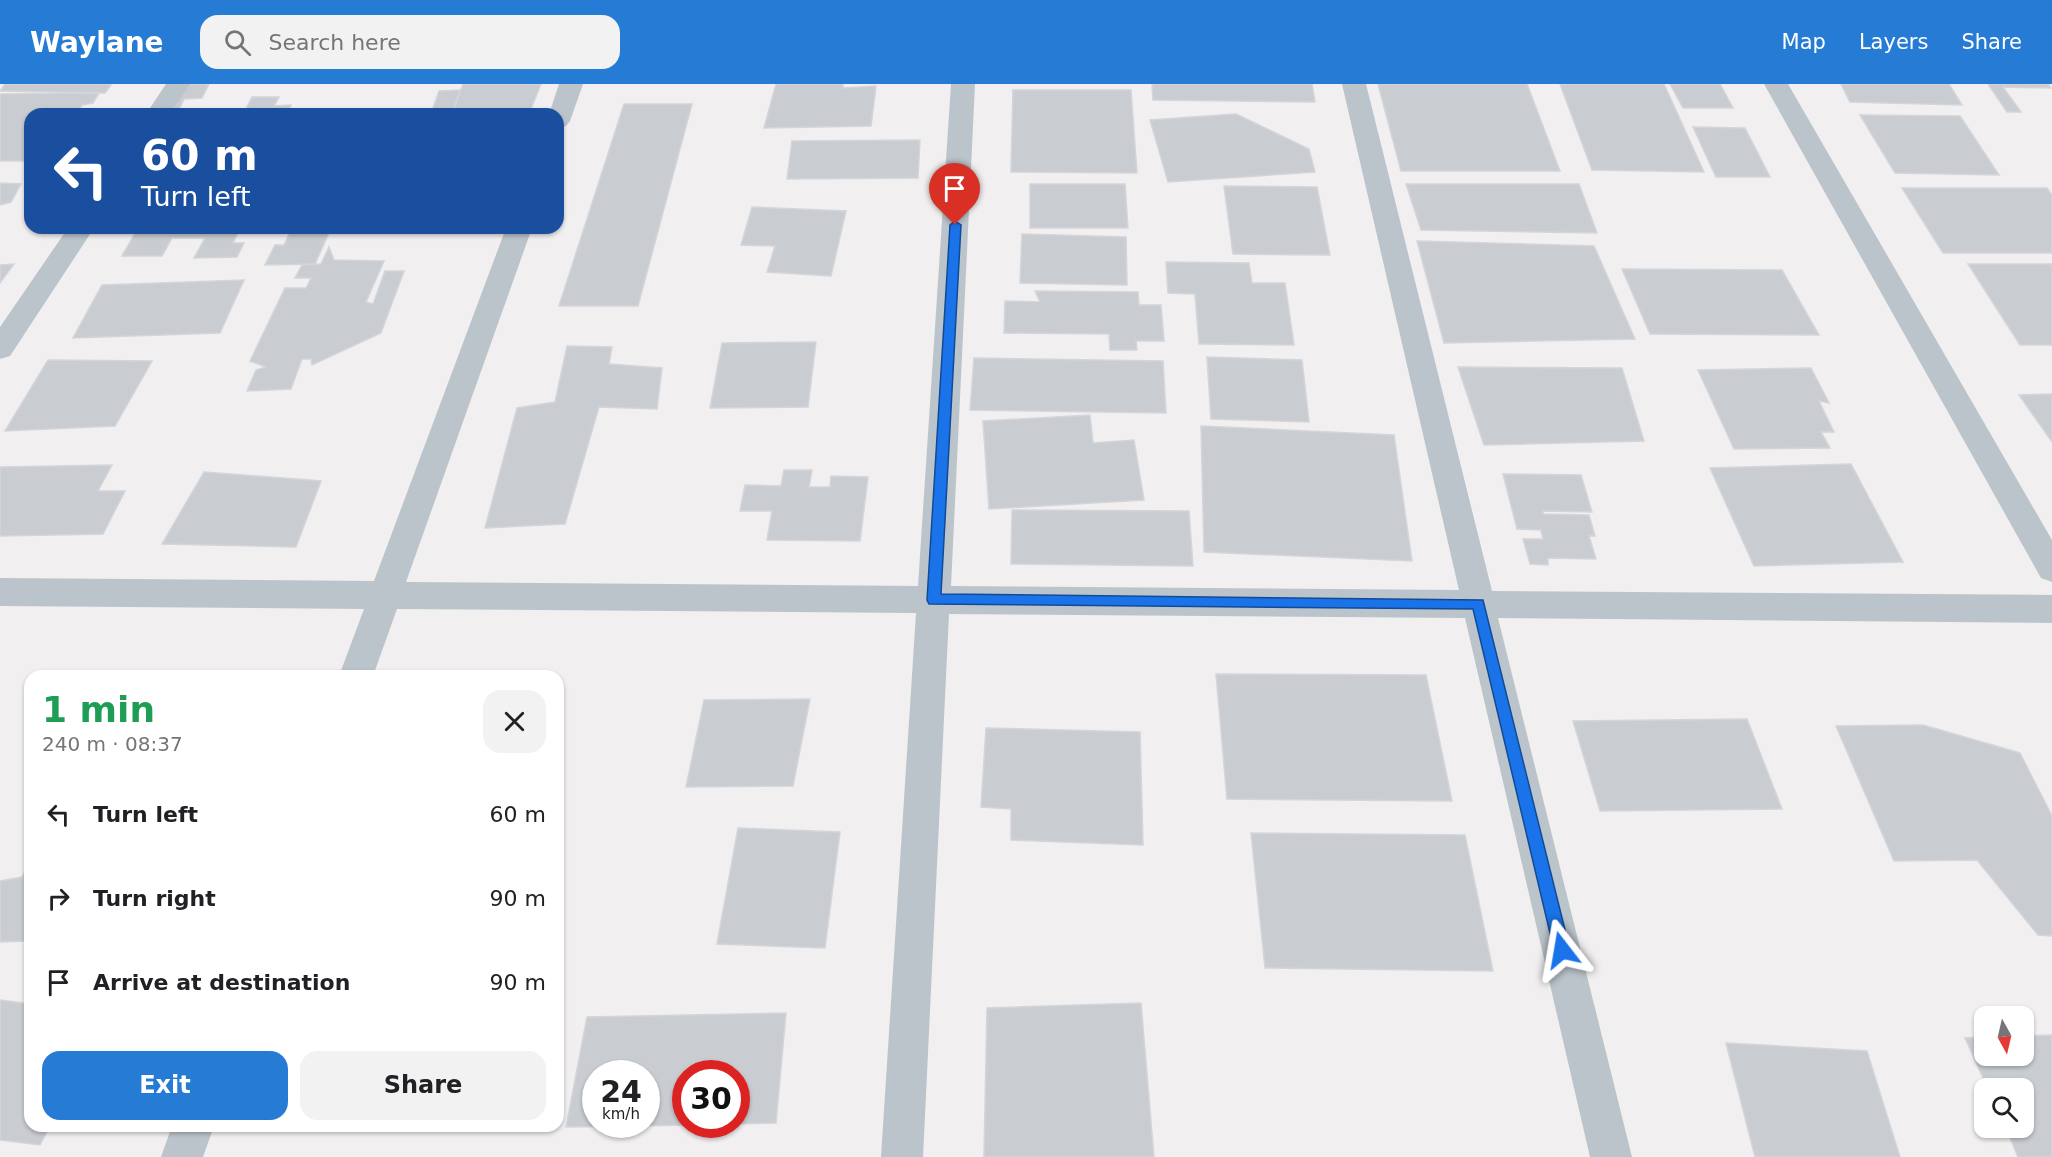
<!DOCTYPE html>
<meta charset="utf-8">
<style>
:root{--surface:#fff;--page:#f2f2f2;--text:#202124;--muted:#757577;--accent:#267bd4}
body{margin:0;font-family:"DejaVu Sans",sans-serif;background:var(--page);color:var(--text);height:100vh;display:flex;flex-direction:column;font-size:22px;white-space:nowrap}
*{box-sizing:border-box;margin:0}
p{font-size:20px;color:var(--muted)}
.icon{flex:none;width:33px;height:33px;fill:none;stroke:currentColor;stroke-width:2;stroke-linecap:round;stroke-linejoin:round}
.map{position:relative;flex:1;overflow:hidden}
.sheet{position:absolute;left:24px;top:586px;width:540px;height:462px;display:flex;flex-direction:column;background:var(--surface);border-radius:18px;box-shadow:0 2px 4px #0004}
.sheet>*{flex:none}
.hud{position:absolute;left:24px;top:24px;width:540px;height:126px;border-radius:18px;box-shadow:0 2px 4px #0004;background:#1a4fa0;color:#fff;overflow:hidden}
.needle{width:39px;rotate:172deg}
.fabs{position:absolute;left:1974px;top:922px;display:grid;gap:12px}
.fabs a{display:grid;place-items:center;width:60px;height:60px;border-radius:12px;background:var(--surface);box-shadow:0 2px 4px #0004;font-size:30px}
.speed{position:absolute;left:582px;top:976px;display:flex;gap:12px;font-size:30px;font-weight:700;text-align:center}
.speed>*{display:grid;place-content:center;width:78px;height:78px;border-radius:50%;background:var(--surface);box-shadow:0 2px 4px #0004;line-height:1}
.speed small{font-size:15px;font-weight:400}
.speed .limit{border:9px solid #d22;background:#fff;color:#111}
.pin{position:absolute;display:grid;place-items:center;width:51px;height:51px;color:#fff;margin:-62px -26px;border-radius:50% 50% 50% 0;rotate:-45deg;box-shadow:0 0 6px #0007}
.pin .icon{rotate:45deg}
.me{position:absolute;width:66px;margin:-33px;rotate:346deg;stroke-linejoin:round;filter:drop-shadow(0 0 4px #0008)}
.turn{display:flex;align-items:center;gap:21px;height:126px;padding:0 18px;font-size:27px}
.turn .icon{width:78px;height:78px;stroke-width:2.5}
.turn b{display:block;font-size:42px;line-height:51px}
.round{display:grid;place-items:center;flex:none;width:63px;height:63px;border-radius:18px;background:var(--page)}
.headline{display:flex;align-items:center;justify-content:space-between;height:102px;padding:0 18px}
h1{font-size:36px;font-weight:800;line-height:45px;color:#1e9e55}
.button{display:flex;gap:12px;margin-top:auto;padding:12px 18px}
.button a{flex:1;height:69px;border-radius:18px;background:var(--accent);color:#fff;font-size:24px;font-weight:800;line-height:69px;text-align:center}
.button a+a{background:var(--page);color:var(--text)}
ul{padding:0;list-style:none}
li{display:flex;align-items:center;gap:18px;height:84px;padding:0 18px}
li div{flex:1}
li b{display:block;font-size:22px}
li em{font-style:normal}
header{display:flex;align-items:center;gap:36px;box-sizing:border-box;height:84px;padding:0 30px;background:var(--accent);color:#fff}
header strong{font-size:28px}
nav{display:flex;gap:33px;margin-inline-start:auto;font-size:21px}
.search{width:420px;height:54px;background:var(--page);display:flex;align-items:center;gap:15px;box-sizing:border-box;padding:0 21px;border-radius:18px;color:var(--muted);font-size:22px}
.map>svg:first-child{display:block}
.building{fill:#c9ccd1;stroke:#d3d5da;stroke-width:1.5;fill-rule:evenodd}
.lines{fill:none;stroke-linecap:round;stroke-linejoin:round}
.minor{fill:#bbc4cb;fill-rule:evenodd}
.route{fill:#1a73e8;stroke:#114b97;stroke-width:1.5}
</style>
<header>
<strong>Waylane</strong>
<div class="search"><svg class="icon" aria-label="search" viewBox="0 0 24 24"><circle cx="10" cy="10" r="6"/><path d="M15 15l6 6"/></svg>Search here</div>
<nav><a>Map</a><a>Layers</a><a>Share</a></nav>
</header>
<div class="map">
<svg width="2052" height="1073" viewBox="0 0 2052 1073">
<rect width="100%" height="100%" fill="#f1efef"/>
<g class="building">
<path d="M5,0H107L111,1L105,9L0,7Z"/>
<path d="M186,0H209L202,14L184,15L177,30H171Z"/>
<path d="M463,0H541L529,30H452Z"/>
<path d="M776,0H843V4L876,2L871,42L764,44Z"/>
<path d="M1152,0H1312L1315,18L1153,16Z"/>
<path d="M1378,0H1527L1560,87H1401Z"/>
<path d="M1560,0H1664L1704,88L1592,86Z"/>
<path d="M1670,0H1720L1733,24H1683Z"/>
<path d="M1841,0H1949L1962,21L1850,18Z"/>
<path d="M1988,0H2048L2051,4L2003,3L2021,28H2007Z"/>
<path d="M460,6L452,30H431L439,7Z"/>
<path d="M1013,6H1131L1137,89L1011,88Z"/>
<path d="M99,9L93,19L82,21L77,30H30V77H0V10Z"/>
<path d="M252,13H279L274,22L291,21L287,30H227L230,27H245Z"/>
<path d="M624,20H692L638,222H559Z"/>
<path d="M1236,30L1309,65L1315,88L1168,98L1150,36Z"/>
<path d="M1860,31L1960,32L1999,91L1895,89Z"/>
<path d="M1693,43L1745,44L1770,93H1716Z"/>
<path d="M920,56L918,94L787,95L792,57Z"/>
<path d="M0,99L21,100L11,118L0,121Z"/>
<path d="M1030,100H1125L1128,144H1030Z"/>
<path d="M1406,100H1579L1597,149L1421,146Z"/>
<path d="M1224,102L1317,103L1330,171L1233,170Z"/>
<path d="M1902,104H2047L2052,111V169H1943Z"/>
<path d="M752,123L846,127L831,192L767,188L775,162L741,161Z"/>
<path d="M138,144H259L239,146L233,159H244L237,173L194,174L205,154H172L162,172H122Z"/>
<path d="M292,144H331L315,180L265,181L275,161H284Z"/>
<path d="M1022,150L1126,153L1127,201L1020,199Z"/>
<path d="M1417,157L1594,162L1635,255L1444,259Z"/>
<path d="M329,163L334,176L384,177L366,218L373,220L385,187H404L381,249L312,281L311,275H302L291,305L247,307L256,286L266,283L250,277L285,204H306L311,194H295L302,181L321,180Z"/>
<path d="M1166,178L1249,179L1252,199H1285L1294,261L1199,260L1195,210L1168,209Z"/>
<path d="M14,180L0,199V181Z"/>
<path d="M1968,180H2052V261H2020Z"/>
<path d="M1622,185L1782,186L1819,251L1650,250Z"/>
<path d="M244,196L220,249L73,254L102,201Z"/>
<path d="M1035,207L1138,208L1139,221H1161L1164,257H1136L1137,266H1110L1109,250L1004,249L1005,217L1040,218Z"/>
<path d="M816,258L808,323L710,324L722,259Z"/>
<path d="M567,262L612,263L609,280L662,284L657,325L599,323L565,440L485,444L517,324L555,318Z"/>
<path d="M1207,273L1302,276L1309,338L1211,335Z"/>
<path d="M974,274L1163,277L1166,329L970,326Z"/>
<path d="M48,276L152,277L115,342L5,347Z"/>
<path d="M1458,283L1622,284L1644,357L1484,361Z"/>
<path d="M1811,284L1829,319L1819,317L1834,348H1821L1830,364L1734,365L1698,286Z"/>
<path d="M2052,310V358L2019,311Z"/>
<path d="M1090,331L1093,359L1134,356L1144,416L989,425L983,337Z"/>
<path d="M1201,342L1394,351L1412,477L1204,468Z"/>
<path d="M1851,380L1903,478L1754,482L1710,384Z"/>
<path d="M112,381L98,407H125L103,450L0,452V383Z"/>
<path d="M784,386H812L809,403H830L831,392L868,393L860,457L767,456L772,427H740L745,401L781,402Z"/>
<path d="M204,388L321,397L296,463L162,460Z"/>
<path d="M1503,390L1581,391L1592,428L1543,427V430L1589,431L1595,452H1589L1596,475L1548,474V481L1530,480L1523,455H1543L1541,446L1517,445Z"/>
<path d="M1012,426L1189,427L1193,482L1011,480Z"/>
<path d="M1216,590L1426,591L1452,717L1227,715Z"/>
<path d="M810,615L793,702L686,703L704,616Z"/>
<path d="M1747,635L1782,725L1600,727L1573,637Z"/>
<path d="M1923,641L2020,669L2052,732V852L2038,851L1977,776L1894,777L1836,642Z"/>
<path d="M986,644L1140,648L1143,761L1011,756V725L981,723Z"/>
<path d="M738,744L840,748L825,864L717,860Z"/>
<path d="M1251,749L1465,751L1493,887L1265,884Z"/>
<path d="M30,778V852L28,857L0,858V797L22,793Z"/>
<path d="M0,916L30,920V1042H50L40,1061L0,1056Z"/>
<path d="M1141,919L1154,1073H984L987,924Z"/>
<path d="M786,929L776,1039L736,1040V990H686V1041H693L566,1043L587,933ZM596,990H646V1041H596Z"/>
<path d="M2052,951V1073H2018L2006,1044H2024V1005H1988L1965,954L1984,953V972H2024V952Z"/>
<path d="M1726,959L1867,967L1900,1073H1755Z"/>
</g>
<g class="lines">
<g class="minor">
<path d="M166,0H190L170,30H146Z"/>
<path d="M559,0H583L570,37L566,42L558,44V30H549Z"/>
<path d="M951,0H975L951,502L1459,506L1342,0H1366L1492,507L2052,511V539L1498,534L1632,1073H1590L1465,534L949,530L923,1073H881L916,529L397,525L373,592H339L364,525L0,522V494L374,497L506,144H532L406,498L918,502Z"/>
<path d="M1764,0H1788L2052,456V498L2041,494Z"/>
<path d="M68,144H94L10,272L0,275V243Z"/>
<path d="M172,1042H214L203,1073H161Z"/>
</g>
</g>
<path class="route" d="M955,137L961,141L941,510L1483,516L1570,866L1567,871L1562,874L1556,871L1554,866L1473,525L929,520L927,516L950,141Z"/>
</svg>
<div class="fabs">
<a><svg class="needle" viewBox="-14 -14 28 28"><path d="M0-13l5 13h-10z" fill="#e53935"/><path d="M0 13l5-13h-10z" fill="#757577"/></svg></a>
<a><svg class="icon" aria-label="search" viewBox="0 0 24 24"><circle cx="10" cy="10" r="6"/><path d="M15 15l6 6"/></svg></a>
</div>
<div class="speed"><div>24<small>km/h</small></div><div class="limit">30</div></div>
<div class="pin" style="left:955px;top:141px;background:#d93025"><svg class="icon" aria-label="arrive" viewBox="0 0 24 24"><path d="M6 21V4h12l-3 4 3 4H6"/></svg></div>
<svg class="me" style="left:1562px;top:866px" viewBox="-20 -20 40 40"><path d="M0-17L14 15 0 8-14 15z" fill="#1a73e8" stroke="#fff" stroke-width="4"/></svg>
<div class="hud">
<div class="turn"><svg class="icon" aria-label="left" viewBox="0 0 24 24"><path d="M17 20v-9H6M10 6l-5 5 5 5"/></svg><div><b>60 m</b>Turn left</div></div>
</div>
<section class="sheet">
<div class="headline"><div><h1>1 min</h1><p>240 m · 08:37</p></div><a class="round"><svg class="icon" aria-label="close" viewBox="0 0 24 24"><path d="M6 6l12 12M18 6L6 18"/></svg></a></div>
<ul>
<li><svg class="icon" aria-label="left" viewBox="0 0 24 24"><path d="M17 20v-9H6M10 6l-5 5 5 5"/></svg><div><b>Turn left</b></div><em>60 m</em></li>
<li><svg class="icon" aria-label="right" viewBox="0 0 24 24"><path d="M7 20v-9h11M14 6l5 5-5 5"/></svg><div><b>Turn right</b></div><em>90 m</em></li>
<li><svg class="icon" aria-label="arrive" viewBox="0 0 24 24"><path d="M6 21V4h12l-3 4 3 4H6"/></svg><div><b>Arrive at destination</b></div><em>90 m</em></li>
</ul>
<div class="button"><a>Exit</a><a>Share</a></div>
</section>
</div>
